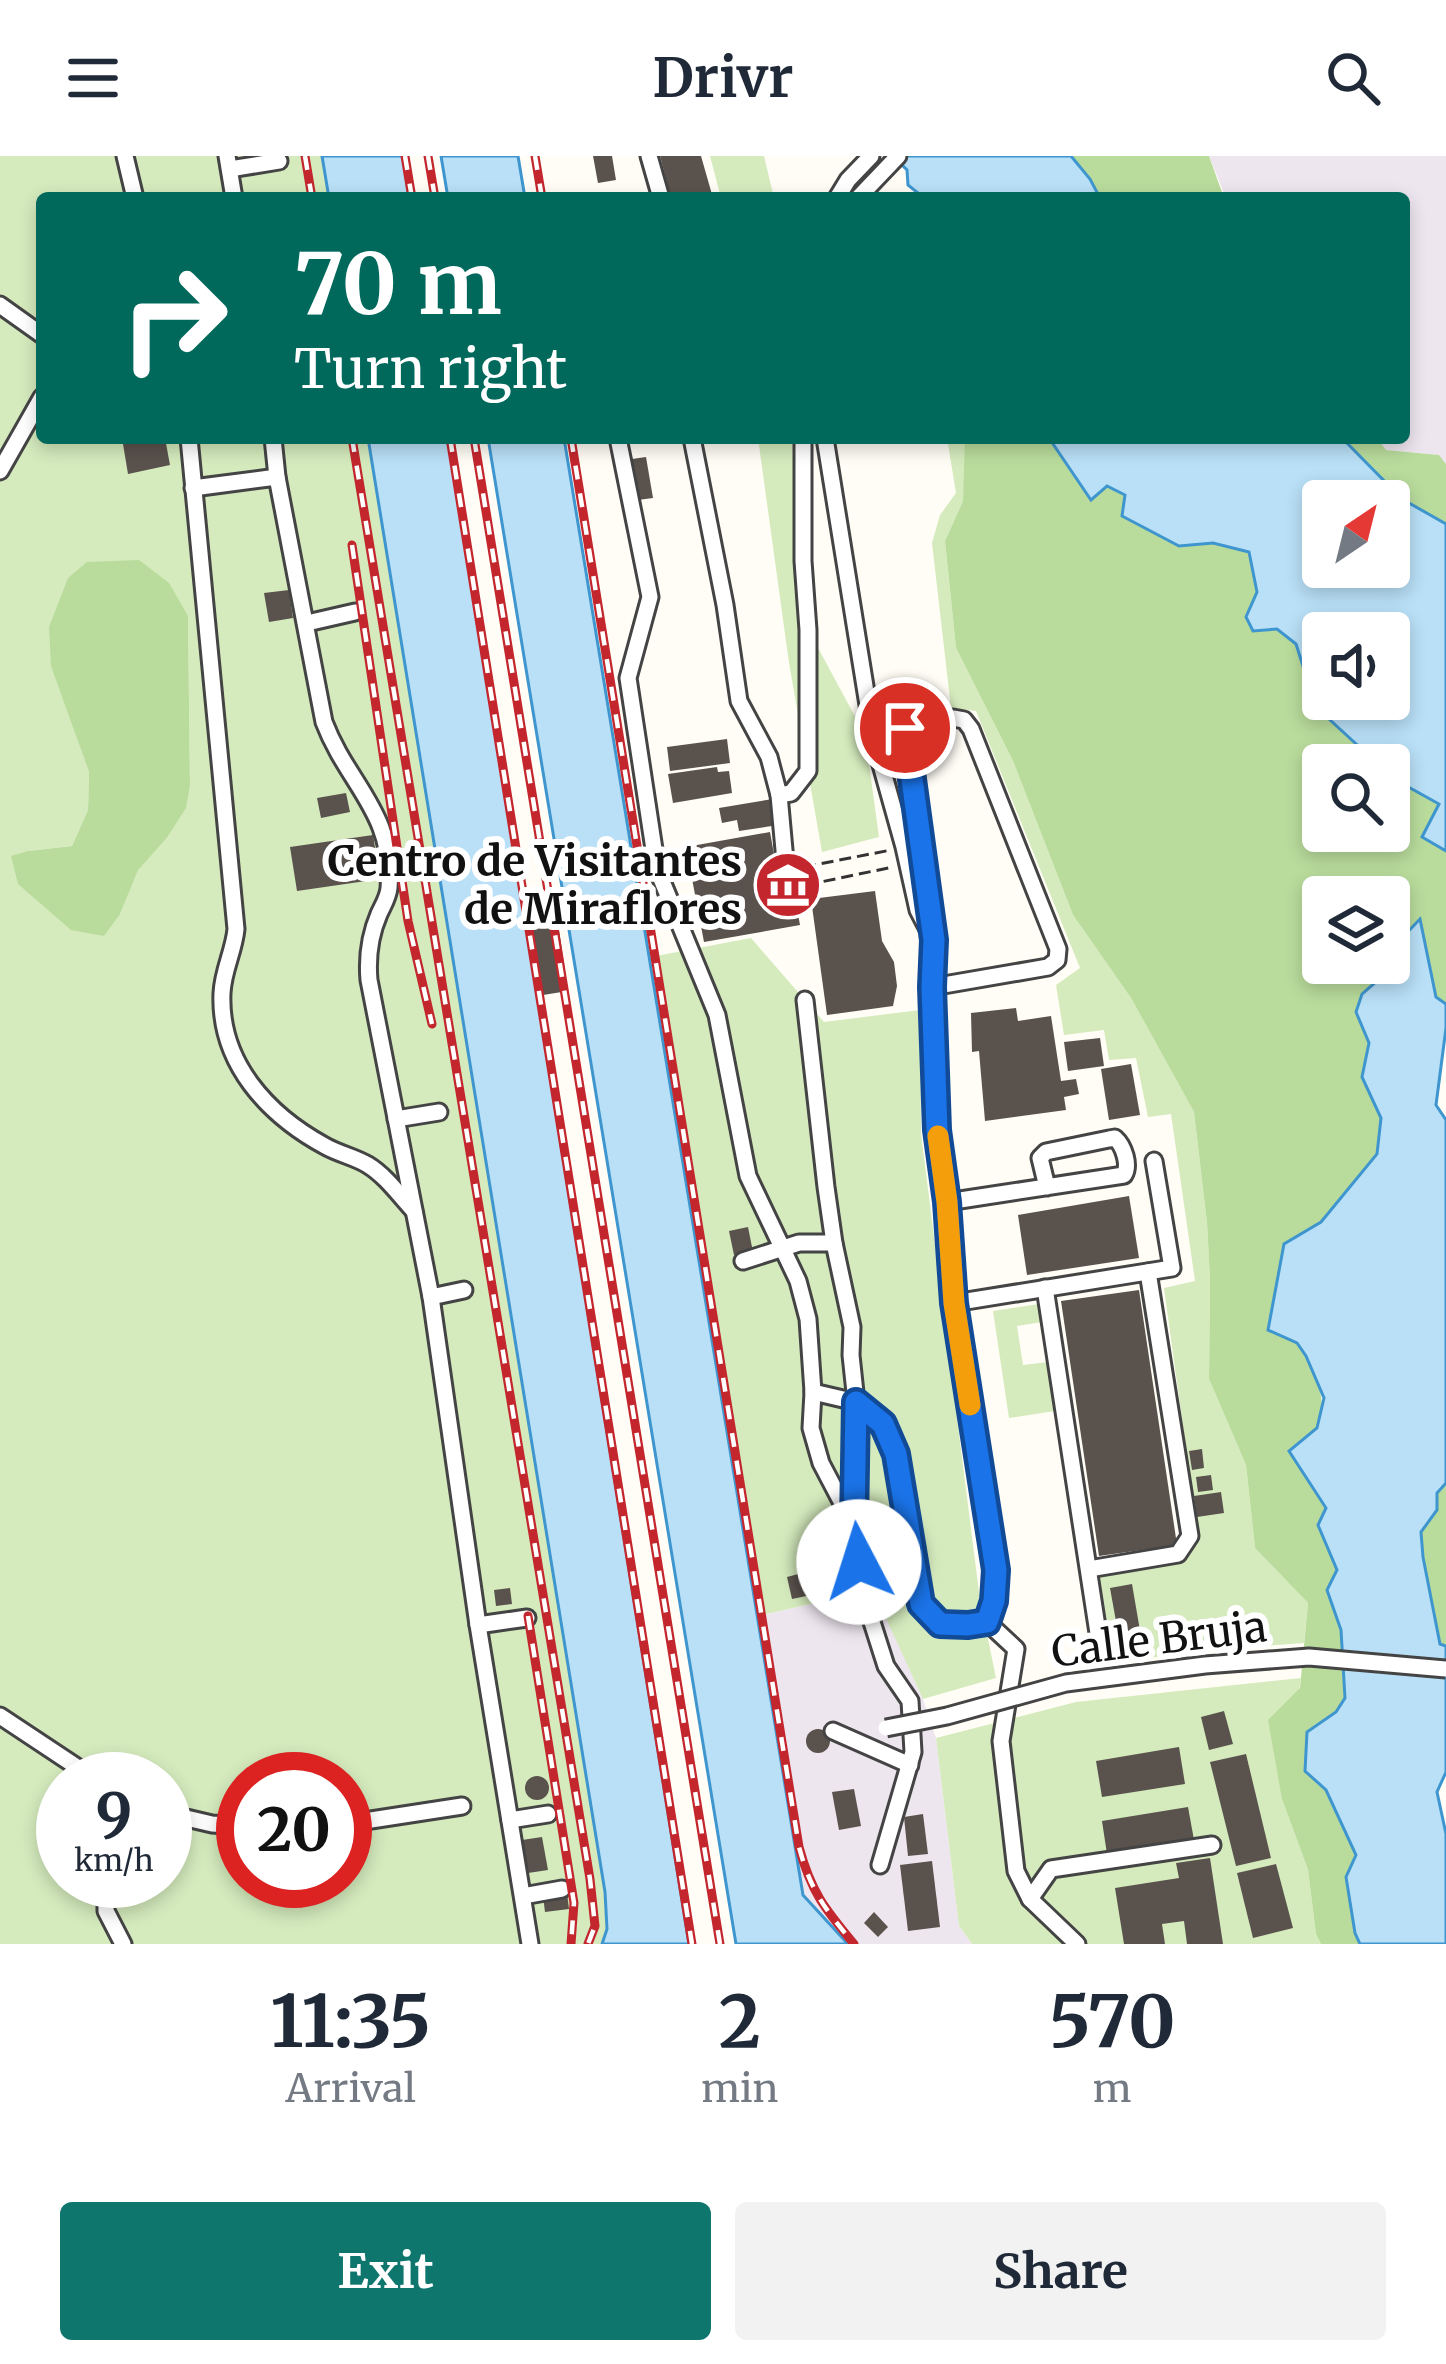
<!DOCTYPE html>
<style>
:root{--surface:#fff;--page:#f2f2f3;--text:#1f2937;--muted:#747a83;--accent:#0f766e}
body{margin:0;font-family:Merriweather,serif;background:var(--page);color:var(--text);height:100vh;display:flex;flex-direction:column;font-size:45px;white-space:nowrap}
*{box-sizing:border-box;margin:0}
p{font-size:39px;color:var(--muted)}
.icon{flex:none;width:66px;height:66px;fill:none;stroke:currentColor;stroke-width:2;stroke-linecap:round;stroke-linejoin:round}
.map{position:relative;height:1788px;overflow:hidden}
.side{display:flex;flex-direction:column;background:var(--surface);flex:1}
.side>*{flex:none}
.hud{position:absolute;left:36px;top:36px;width:1374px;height:252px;border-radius:12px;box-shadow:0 6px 18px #0003;background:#00695c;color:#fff;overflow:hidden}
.needle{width:78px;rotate:35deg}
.fabs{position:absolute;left:1302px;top:324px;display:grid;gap:24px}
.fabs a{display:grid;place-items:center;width:108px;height:108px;border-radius:12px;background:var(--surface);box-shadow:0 6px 18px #0003;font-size:60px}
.speed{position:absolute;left:36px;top:1596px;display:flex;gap:24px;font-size:60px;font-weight:700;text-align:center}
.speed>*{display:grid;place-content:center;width:156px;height:156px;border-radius:50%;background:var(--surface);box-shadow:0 6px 18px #0003;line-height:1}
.speed small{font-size:30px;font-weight:400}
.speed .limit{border:18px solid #d22;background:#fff;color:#111}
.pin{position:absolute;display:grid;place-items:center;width:102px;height:102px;color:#fff;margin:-51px;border:6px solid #fff;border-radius:50%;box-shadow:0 3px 12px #0007}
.me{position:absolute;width:132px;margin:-66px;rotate:355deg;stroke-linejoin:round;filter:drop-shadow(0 0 9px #0008)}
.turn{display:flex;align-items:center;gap:42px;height:252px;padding:0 60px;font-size:54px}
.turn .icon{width:156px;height:156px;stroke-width:2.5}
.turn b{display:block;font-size:84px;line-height:102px}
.eta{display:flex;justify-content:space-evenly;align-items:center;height:204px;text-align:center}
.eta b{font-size:72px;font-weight:700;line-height:84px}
.button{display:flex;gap:24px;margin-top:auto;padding:24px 60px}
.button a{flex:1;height:138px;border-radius:12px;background:var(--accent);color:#fff;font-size:48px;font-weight:700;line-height:138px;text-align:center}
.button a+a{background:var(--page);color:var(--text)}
header{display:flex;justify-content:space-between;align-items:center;height:156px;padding:0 60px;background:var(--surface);font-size:54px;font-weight:700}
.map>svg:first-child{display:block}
.industrial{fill:#eee6ef}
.green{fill:#d5ebbd;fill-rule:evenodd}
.forest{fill:#b9dc9c}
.water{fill:#b9e0f7;stroke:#3f96cf;stroke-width:3;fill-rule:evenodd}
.building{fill:#5a524d}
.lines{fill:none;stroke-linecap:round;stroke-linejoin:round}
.minor-casing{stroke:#444;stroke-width:21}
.path{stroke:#333;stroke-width:3;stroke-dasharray:12 6;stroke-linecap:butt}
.minor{stroke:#fff;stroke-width:15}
.rail-casing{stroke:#c4262e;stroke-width:9}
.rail{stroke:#fff;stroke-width:4.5;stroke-dasharray:14;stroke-linecap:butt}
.minor-bridge-casing{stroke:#444;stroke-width:21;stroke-linecap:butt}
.minor-bridge{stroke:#fff;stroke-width:15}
.route-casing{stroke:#114b97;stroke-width:30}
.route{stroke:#1a73e8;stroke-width:21}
.slow{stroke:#f59e0b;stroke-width:21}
.labels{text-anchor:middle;stroke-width:12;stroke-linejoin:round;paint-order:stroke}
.poi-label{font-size:42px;font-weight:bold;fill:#111;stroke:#fff;text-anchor:end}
.street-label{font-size:42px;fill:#111;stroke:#fff}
</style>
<header><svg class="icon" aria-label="menu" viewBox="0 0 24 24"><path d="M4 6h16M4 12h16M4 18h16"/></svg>Drivr<svg class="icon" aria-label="search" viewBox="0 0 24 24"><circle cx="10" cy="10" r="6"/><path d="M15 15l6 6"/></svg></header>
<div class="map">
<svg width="1446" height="1788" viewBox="0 0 1446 1788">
<rect width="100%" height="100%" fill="#fffdf5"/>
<g class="industrial">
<path d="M1209,0H1446V308L1438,299L1386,294L1377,282H1404V42H1226Z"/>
<path d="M874,1434L923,1543L936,1582L959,1770L972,1788H849L803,1739L758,1460Z"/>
</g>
<g class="green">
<path d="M0,0H322L329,42H42V282H368L605,1736L607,1773L602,1788H0ZM188,460L190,629L166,683L137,714L120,758L28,695L72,690L88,654L89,616L52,510ZM63,1623H165V1725H63ZM243,1623H345V1725H243Z"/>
<path d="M710,0H764L774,42H721Z"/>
<path d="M758,282H795L796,451L865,579L879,681L822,696L789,507Z"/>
<path d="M947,282H965L967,285L963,345L945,385L956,492L1013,605L1073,759L1131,842L1194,956L1207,1067L1210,1123L1209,1223L1246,1309L1255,1392L1308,1447L1304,1487L1200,1495L1106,1508L1093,1423L1183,1405L1198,1379L1164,1132L1195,1125L1171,958L1148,961L1136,902L1109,904L1104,874L1064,879L1056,829L1080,812L976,555L951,552L932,387L940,359L956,337Z"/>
<path d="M751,782L824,866L920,854L921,978L980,1444L996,1522L923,1543L873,1434L758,1460L656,800Z"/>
<path d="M1039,1148L1042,1166L1017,1170L1023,1209L1048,1206L1055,1255L1009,1262L993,1155Z"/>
<path d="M1301,1522L1282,1643L1308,1714L1316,1778L1321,1788H972L959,1770L936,1582L1076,1546Z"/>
</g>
<g class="forest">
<path d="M1071,0H1209L1224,42H1100L1090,23Z"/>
<path d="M965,282H1049L1090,344L1106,329L1126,339L1179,390L1213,387L1250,396L1257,436L1246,461L1277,473L1296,488L1316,551L1379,609H1323V675H1389V619L1440,648L1422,681L1446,695V848L1436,841L1420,764L1400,785L1389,761V741H1323V807H1389V797L1394,810L1362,838L1356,856L1369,887L1362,921L1381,962L1377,998L1321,1066L1284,1088L1297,1187C1312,1209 1330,1242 1318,1269C1313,1279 1298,1288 1289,1296L1326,1352L1318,1369L1337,1414L1327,1435L1341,1474L1345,1543L1336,1556L1308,1576L1326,1634L1356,1700L1355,1777L1360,1788H1321L1316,1778L1308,1714L1282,1643L1268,1564L1300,1532L1308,1447L1255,1392L1246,1309L1209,1223L1210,1123L1207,1067L1194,956L1131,842L1073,759L1013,605L956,492L945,385L963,345Z"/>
<path d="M1342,282H1377L1386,294L1439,299L1446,308V368L1402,343Z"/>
<path d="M139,404L169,427L188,460L190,629L186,652L166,683L138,714L120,758L104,780L71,774L18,728L11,700L28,695L72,690L88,654L89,616L51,510L49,471L68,422L87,406Z"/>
<path d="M1446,1327V1490L1440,1488L1423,1401L1421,1376L1436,1354L1437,1337Z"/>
</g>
<g class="water">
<path d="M322,0H403L409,42H329Z"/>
<path d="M441,0H518L525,42H448Z"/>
<path d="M893,0H1071L1090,23L1100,42H924L908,29L907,14Z"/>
<path d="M368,282H448L689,1788H602L607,1773L605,1736Z"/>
<path d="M488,282H564L803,1739L848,1788H736Z"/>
<path d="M1049,282H1342L1402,343L1446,368V695L1422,681L1439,648L1394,623L1389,619V609H1379L1316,551L1296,488L1277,473L1253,475L1246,461L1257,436L1249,396L1213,387L1179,390L1122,360L1125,339L1107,330L1091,344ZM1389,345V411H1323V345ZM1389,477V543H1323V477Z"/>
<path d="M1389,761L1400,784L1420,763L1436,841L1446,848V872L1436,949L1446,964V1327L1437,1337V1354L1421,1376L1423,1401L1440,1488L1446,1490V1616L1437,1636L1446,1678V1788H1360L1355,1777L1346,1721L1356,1699L1326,1634L1305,1615L1307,1576L1336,1556L1345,1542L1341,1474L1327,1434L1337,1414L1318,1369L1326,1352L1289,1295L1317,1272L1324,1242L1306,1200L1297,1187L1268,1174L1284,1088L1321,1066L1377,998L1381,962L1362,921L1369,887L1356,856L1362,838L1394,810L1389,797Z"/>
</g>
<g class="building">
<path d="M593,0H612L616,24L598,27Z"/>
<path d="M660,0H701L713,42H671Z"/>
<path d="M122,282H165L170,309L128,318Z"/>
<path d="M646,301L653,342L638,344L632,303Z"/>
<path d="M289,434L293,462L269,466L264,437Z"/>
<path d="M727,583L730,607L670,615L667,591Z"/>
<path d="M717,611L718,616L729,615L732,637L673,647L668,618Z"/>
<path d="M346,637L350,656L321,662L317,642Z"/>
<path d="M773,643L778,669L739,675L737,664L722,667L719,652Z"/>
<path d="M770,676L777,715L801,711L806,740L795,742L800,769L704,786L686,691Z"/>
<path d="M373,679L380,723L297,735L290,691Z"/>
<path d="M875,735L882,785L894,806L897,830L893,850L827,859L811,743Z"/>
<path d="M555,747L568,835L543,839L529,750Z"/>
<path d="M1016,852L1018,865L1051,860L1061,925L1076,923L1079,938L1064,941L1066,954L985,965L979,895L972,896L971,857Z"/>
<path d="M1100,882L1104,910L1068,915L1064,886Z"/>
<path d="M1131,908L1140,959L1109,964L1101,913Z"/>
<path d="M1129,1040L1139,1102L1027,1119L1018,1059Z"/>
<path d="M748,1071L753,1096L734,1099L729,1075Z"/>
<path d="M1139,1134L1177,1389L1099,1400L1061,1145Z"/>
<path d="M1202,1293L1204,1312L1192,1314L1189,1295Z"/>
<path d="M1211,1319L1213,1334L1198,1336L1196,1321Z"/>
<path d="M1221,1336L1224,1357L1197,1361L1194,1340Z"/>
<path d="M806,1416L811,1439L792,1443L787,1421Z"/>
<path d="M1132,1428L1143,1492L1108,1497L1106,1484L1119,1482L1110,1432Z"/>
<path d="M510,1432L512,1448L496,1450L494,1434Z"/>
<path d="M1224,1555L1233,1588L1209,1594L1201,1561Z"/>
<circle cx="818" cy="1585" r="12"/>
<path d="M1179,1591L1185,1628L1102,1641L1096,1605Z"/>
<path d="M1246,1598L1271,1702L1236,1710L1210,1606Z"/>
<circle cx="537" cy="1632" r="12"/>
<path d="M854,1633L861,1670L839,1674L832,1636Z"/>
<path d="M1188,1651L1194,1684L1107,1698L1102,1665Z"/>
<path d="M923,1658L928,1698L908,1700L904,1661Z"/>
<path d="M542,1681L548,1714L528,1717L522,1684Z"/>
<path d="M1210,1702L1223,1788H1187L1184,1765L1162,1768L1165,1788H1124L1115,1732L1179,1722L1176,1707Z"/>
<path d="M932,1705L940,1771L908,1775L900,1709Z"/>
<path d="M1276,1708L1293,1772L1253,1782L1237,1717Z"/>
<path d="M567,1737L569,1753L545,1756L543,1740Z"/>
<path d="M874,1756L888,1771L878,1781L864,1767Z"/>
</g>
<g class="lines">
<defs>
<g id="minor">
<path d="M125,0L135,42"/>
<path d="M227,0L234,42"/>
<path d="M649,0L661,42"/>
<path d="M230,13L279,5"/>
<path d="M837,42L848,24L871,0"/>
<path d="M858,42L898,0"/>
<path d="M0,149L42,179"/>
<path d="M189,282L236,773C234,795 223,814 222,837C219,907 268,959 325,990C339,998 355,1001 368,1009C386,1020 400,1040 414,1055"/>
<path d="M273,282L277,321L324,566C348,629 395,657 389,732C388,742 383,749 379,758C370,779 367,801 369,824L431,1141L478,1469L530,1788"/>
<path d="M618,282L650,441L628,522L657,713L717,859L748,1020L798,1125L808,1163L813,1236L811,1272L821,1307L854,1370"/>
<path d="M692,282L725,449L739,545L769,601L779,639L785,705"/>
<path d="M825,282L873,580L904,691L918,754L934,785L932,831L937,974L947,1046L954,1147L996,1414L994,1445L987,1466L1016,1493L1001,1585L1016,1715L1030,1743L1077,1788"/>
<path d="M0,315L42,241"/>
<path d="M193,332L277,321"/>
<path d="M307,467L355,456"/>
<path d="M905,572L932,772"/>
<path d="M873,580L953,562L964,564L971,573L1058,793L1057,804L1048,811L932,831"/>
<path d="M779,639L791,637L808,615V474L803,405V282"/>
<path d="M805,844L826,1031L834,1087L852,1171L851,1199L856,1246L854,1370L864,1441L886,1510L910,1545L913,1596L880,1709"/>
<path d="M396,963L439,956"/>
<path d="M947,1046L1124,1019C1130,1009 1124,990 1115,982L1109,983L1046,996L1040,1002L1047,1031"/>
<path d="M743,1105L799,1087H834"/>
<path d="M1045,1132L1100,1490"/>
<path d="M431,1141L464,1134"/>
<path d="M954,1147L1172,1112L1154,1005"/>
<path d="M813,1236L856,1246L883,1267L895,1298L921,1448L940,1468L968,1470L987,1466"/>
<path d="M1089,1413L1178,1398L1190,1380L1148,1116"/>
<path d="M478,1469L527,1462"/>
<path d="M0,1560L95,1623"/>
<path d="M833,1575L910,1609"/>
<path d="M165,1657L212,1668L243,1670"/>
<path d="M510,1664L548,1658"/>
<path d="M345,1668L462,1650"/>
<path d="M106,1725V1755L123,1788"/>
<path d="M523,1740L562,1733"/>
<path d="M1030,1743L1051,1713L1212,1689"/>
</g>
</defs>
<use href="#minor" class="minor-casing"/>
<g class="path">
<path d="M804,711L891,694"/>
<path d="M806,729L893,711"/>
</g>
<use href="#minor" class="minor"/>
<defs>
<g id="rail">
<path d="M305,0L312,42"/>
<path d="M405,0L412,42"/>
<path d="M428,0L435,42"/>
<path d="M535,0L542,42"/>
<path d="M352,282L590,1723L595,1770L588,1788"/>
<path d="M450,282L692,1788"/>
<path d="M474,282L720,1788"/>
<path d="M571,282L799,1691C811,1736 825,1753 854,1788"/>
<path d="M352,389L408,765L432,868"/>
<path d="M528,1460L574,1747L571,1788"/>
</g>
</defs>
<use href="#rail" class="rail-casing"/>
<use href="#rail" class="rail"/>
<defs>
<path id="minor-bridge" d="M886,1572L947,1560L1066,1527L1205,1509L1309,1501L1446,1513"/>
</defs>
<use href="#minor-bridge" class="minor-bridge-casing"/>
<use href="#minor-bridge" class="minor-bridge"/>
</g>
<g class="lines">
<defs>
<path id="route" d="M859,1406L854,1370L856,1246L883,1268L896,1298L921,1448L940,1468L968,1469L987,1466L994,1445L996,1414L954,1147L947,1046L937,974L932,831L934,784L905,572"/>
</defs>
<use href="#route" class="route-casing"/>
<use href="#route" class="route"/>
<path class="slow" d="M938,980L947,1046L954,1147L970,1249"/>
</g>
<defs>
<symbol id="museum-disc" viewBox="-11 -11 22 22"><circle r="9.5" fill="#c4262e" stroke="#fff"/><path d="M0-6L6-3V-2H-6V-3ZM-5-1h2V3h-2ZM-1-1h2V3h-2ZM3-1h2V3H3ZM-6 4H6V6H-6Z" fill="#fff"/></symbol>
</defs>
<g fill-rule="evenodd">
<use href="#museum-disc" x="750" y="691" width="76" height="76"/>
</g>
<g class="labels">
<g class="poi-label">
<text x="742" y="720">Centro de Visitantes<tspan x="742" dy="48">de Miraflores</tspan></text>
</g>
<g class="street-label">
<text transform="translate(1159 1483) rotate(-7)" y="15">Calle Bruja</text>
</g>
</g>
</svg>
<div class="fabs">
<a><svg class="needle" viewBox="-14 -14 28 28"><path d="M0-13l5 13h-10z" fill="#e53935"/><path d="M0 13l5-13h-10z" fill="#747a83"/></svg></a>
<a><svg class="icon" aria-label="sound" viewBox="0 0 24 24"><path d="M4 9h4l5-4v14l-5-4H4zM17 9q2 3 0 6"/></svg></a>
<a><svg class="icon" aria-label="search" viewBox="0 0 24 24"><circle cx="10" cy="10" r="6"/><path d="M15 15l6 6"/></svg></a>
<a><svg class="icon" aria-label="layers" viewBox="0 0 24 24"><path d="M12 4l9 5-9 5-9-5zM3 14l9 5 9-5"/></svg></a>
</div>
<div class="speed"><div>9<small>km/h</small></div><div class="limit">20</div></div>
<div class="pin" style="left:905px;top:572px;background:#d93025"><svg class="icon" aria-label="arrive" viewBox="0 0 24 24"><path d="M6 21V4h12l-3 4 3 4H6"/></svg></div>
<svg class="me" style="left:859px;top:1406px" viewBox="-20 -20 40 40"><circle r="19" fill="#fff"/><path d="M0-13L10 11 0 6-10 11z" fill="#1a73e8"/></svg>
<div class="hud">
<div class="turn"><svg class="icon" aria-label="right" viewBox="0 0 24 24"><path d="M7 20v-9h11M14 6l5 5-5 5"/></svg><div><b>70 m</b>Turn right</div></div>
</div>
</div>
<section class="side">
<div class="eta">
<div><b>11:35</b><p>Arrival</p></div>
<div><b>2</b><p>min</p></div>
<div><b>570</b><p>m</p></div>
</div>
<div class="button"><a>Exit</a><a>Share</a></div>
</section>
